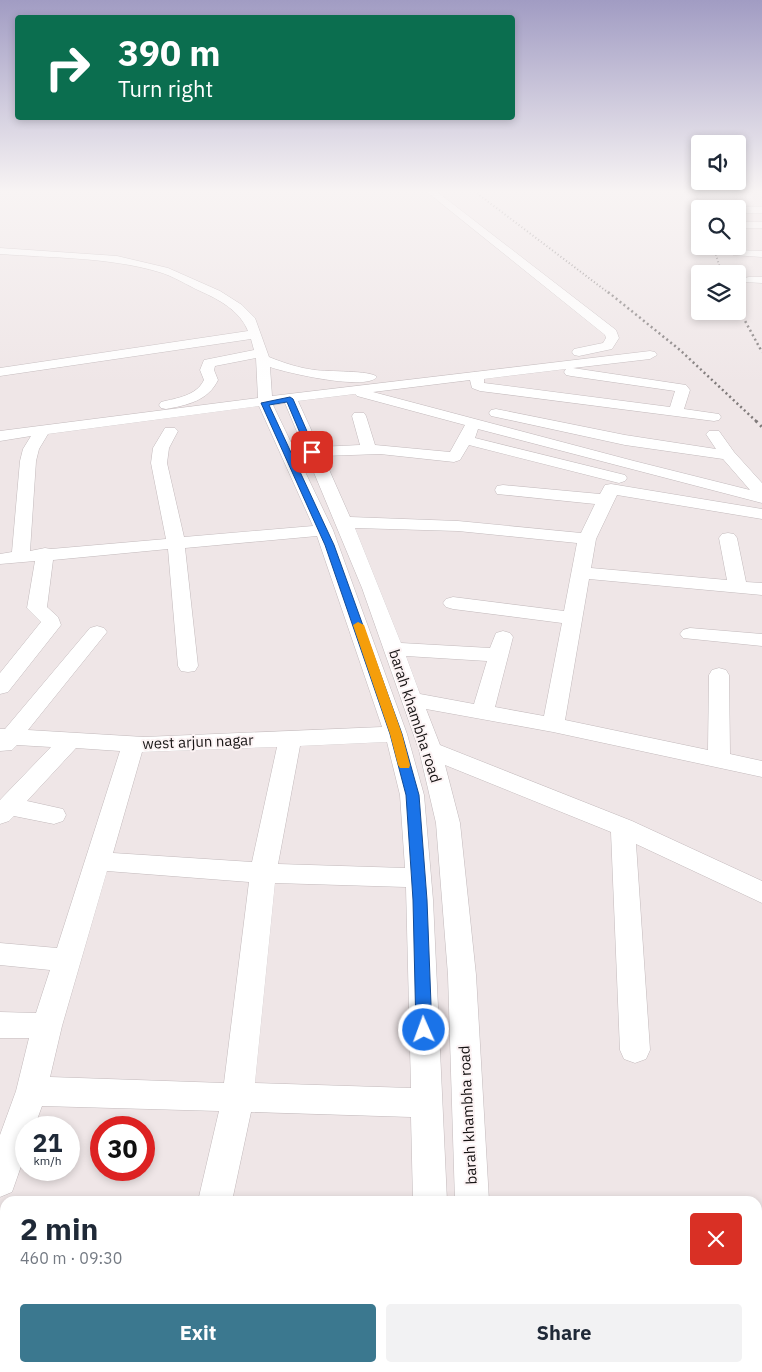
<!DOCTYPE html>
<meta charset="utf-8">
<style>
:root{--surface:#fff;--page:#f2f2f3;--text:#1f2937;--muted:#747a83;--accent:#3b788f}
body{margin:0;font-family:"IBM Plex Sans",sans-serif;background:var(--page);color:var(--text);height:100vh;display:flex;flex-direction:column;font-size:19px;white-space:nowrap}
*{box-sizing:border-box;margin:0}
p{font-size:16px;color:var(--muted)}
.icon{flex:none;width:28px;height:28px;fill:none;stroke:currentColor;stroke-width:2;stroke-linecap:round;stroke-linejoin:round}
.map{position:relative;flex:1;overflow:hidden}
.details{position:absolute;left:0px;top:1196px;width:762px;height:176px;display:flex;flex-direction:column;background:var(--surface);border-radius:15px 15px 0 0;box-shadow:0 2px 8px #0003}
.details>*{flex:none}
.guide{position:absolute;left:15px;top:15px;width:500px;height:105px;border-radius:5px;box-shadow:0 2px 8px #0003;background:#0b6e4f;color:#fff;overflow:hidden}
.fabs{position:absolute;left:691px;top:135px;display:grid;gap:10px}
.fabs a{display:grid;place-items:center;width:55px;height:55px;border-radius:5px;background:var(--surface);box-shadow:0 2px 8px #0003;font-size:25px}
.speed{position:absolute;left:15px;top:1116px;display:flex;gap:10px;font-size:25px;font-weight:700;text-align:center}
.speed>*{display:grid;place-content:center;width:65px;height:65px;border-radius:50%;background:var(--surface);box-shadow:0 2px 8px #0003;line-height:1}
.speed small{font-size:12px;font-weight:400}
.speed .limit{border:8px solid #d22;background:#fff;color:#111}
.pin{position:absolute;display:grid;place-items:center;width:42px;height:42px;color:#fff;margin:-21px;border-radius:10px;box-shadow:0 2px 8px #0006}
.me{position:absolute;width:55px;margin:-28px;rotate:358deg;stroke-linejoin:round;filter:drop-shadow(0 0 4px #0008)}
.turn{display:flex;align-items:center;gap:18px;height:105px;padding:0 20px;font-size:22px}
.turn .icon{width:65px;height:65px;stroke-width:2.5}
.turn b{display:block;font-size:35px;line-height:42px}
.round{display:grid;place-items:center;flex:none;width:52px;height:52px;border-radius:5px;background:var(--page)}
.head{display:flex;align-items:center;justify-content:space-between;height:85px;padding:0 20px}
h1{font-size:30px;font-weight:700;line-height:38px}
.button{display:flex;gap:10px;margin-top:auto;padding:10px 20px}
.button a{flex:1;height:58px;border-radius:5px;background:var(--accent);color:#fff;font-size:20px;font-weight:700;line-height:58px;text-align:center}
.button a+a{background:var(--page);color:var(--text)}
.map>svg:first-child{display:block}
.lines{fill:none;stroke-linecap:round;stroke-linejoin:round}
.minor-casing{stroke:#c3babc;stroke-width:1}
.minor{fill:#fff;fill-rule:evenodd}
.rail-far2{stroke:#7f7a7a;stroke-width:2;stroke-dasharray:1 2.5;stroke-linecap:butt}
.rail-far1{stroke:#7f7a7a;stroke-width:2.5;stroke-dasharray:2 3;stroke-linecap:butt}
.rail{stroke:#7f7a7a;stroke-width:3;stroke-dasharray:2 4;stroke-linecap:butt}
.route{fill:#1a73e8;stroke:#114b97}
.slow{fill:#f59e0b}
.labels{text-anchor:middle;stroke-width:4;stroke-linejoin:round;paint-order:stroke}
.street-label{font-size:15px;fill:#171414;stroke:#fcf3f4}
</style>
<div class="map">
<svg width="762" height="1372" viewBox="0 0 762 1372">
<rect width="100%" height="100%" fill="#efe6e7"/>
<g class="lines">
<defs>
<g id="minor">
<path d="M426,191H436L616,330L619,338L612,349L579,356L574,355L572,352L574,349L603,343L606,338L605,335Z"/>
<path d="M738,207H762V213H738V209H734Z"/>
<rect x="738" y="222" width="24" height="6"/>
<path d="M0,248L117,256L168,268L220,291L242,305L255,318L269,357C284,363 299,368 315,370C327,372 371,370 377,377C366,391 287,373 270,367L272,396L650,351L655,352L657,355L650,359L573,368L686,385L690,390L684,409L719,414L721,417L719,420L714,421L480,391L472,388L470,380L373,392L634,461L750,490L723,459L625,445L496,417L491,416L489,413L491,410L496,409L625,435L716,449L706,434L709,431H719L734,452L762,483V503L478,429L475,438L625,475L627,478L625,481L619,483L469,445L460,460L454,462L380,454L323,456L350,517L458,521L581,533L595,504L497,494L495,490L497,486L503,485L600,494L605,485L611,484L762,509V519L617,495L596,539L591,568L727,580L719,538L722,534L728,533L734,534L737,538L746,582L762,583V595L589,579L565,720L708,750L709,675L712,670L719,668L726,670L729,675L730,754L762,761V777L553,732L426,709L440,745L632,821L762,881V903L636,844L650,1050L646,1059L635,1063L624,1059L620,1050L611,832L445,765L460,823L476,975L489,1201H455L448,975L436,823L419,750L362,588L285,403L273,405L333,530L407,734L424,795L433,900L447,1201H413L411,1117L251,1112L232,1201H198L219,1111L42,1106L34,1128H26V1152L12,1192L0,1197V1135L16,1091L29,1038H0V1012L36,1013L50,970L0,965V943L57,948L120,751L76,748L27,801L63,809L66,815L63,821L54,824L14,816L9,821L0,824V800L51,747L17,745L12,750L0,751V729H5L90,628L97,626L104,628L107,632L28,730L144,737L382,727L317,536L185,548L198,666L195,671L188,672L181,671L178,666L168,549L53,560L47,607L58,617L61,625L8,692L0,694V673L41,622L27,608L35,561L0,564V554L12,552L20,461L23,449L31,436L0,441V431L258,398L256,358L215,366L214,370L218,380C208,401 187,405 166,409L161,408L159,405L161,402C177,398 196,396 204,380L200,370L204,360L254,350L251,339L0,376V368L248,331C240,311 220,300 200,291C187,285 173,276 159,272C108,257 53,258 0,254ZM566,369L564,372L566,375L571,376L675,391L670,407L484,383V379ZM355,394L357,396L465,425L450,452L375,445L366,416L364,413H354L352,416L360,445L319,447L298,401ZM259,406L313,526L184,537L167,463L169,448L178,431L175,428H165L153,448L151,463L166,539L51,549L45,548L30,551L36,461L39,449L48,434ZM355,528L458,531L577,543L564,611L453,597L446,599L443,603L446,607L453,609L562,623L544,716L495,707L513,637L510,633L503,631L496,633L490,648L401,643ZM406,656L487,661L474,704L420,694ZM387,742L400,795L405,868L278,864L300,746ZM277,747L252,862L113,853L142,752ZM107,871L249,882L224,1083L50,1077L62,1026ZM275,883L406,887L411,1088L255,1083Z"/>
<path d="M737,250L762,251V257L733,255L732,253L733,251Z"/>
<path d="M749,277H762V283L745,282L743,280L745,278Z"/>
<path d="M690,628L762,634V646L683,638L680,634L683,630Z"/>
<rect x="0" y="1272" width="5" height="36"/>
<path d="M165,1368H203L202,1372H164Z"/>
<rect x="418" y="1368" width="38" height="4"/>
<path d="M465,1368H503L504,1372H466Z"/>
</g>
</defs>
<use href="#minor" class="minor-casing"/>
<use href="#minor" class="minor"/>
<g class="rail-far2">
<path d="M474,191L610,294"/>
<path d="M696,191L700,210"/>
<path d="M710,246L715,252L722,274"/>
</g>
<g class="rail-far1">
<path d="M608,292L680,350L757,422"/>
<path d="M738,308L762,352"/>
</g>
<path class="rail" d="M756,421L762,427"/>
</g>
<linearGradient id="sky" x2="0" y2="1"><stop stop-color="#a19cc3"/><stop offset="0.5" stop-color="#f8f4f4"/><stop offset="1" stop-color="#f8f4f4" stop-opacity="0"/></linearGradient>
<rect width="762" height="383" fill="url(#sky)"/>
<path class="route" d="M290,397L293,399L316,452L315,454L308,452L287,402L269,405L334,545L402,734L419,795L427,900L432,1030L430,1034L424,1036L419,1034L416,1030L413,900L406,795L390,734L325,545L261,403Z"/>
<path class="slow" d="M358,622L364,625L402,734L410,765L409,768H400L398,765L390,734L353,625Z"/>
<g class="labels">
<g class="street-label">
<text transform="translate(415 716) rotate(72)" y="5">barah khambha road</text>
<text transform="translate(198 742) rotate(-2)" y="5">west arjun nagar</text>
<text transform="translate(468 1115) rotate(-93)" y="5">barah khambha road</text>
</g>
</g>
</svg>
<div class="fabs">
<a><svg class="icon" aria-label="sound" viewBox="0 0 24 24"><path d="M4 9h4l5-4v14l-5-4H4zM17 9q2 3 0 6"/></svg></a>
<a><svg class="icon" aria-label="search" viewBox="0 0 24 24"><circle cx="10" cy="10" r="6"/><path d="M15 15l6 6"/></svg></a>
<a><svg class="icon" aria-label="layers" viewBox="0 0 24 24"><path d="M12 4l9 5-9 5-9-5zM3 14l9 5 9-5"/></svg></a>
</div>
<div class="speed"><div>21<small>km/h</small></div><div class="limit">30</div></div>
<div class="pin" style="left:312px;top:452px;background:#d93025"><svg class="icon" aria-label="arrive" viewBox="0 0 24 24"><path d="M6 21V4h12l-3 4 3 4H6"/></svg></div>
<svg class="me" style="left:424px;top:1030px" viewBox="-20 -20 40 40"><circle r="17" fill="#1a73e8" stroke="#fff" stroke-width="3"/><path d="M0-11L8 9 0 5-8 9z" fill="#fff"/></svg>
<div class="guide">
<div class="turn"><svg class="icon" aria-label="right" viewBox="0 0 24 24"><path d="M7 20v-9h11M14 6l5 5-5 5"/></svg><div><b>390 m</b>Turn right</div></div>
</div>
<section class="details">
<div class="head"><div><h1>2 min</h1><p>460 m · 09:30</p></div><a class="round" style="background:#d93025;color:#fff"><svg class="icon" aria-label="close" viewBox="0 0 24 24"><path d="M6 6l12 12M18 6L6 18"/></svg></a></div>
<div class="button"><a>Exit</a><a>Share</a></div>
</section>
</div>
